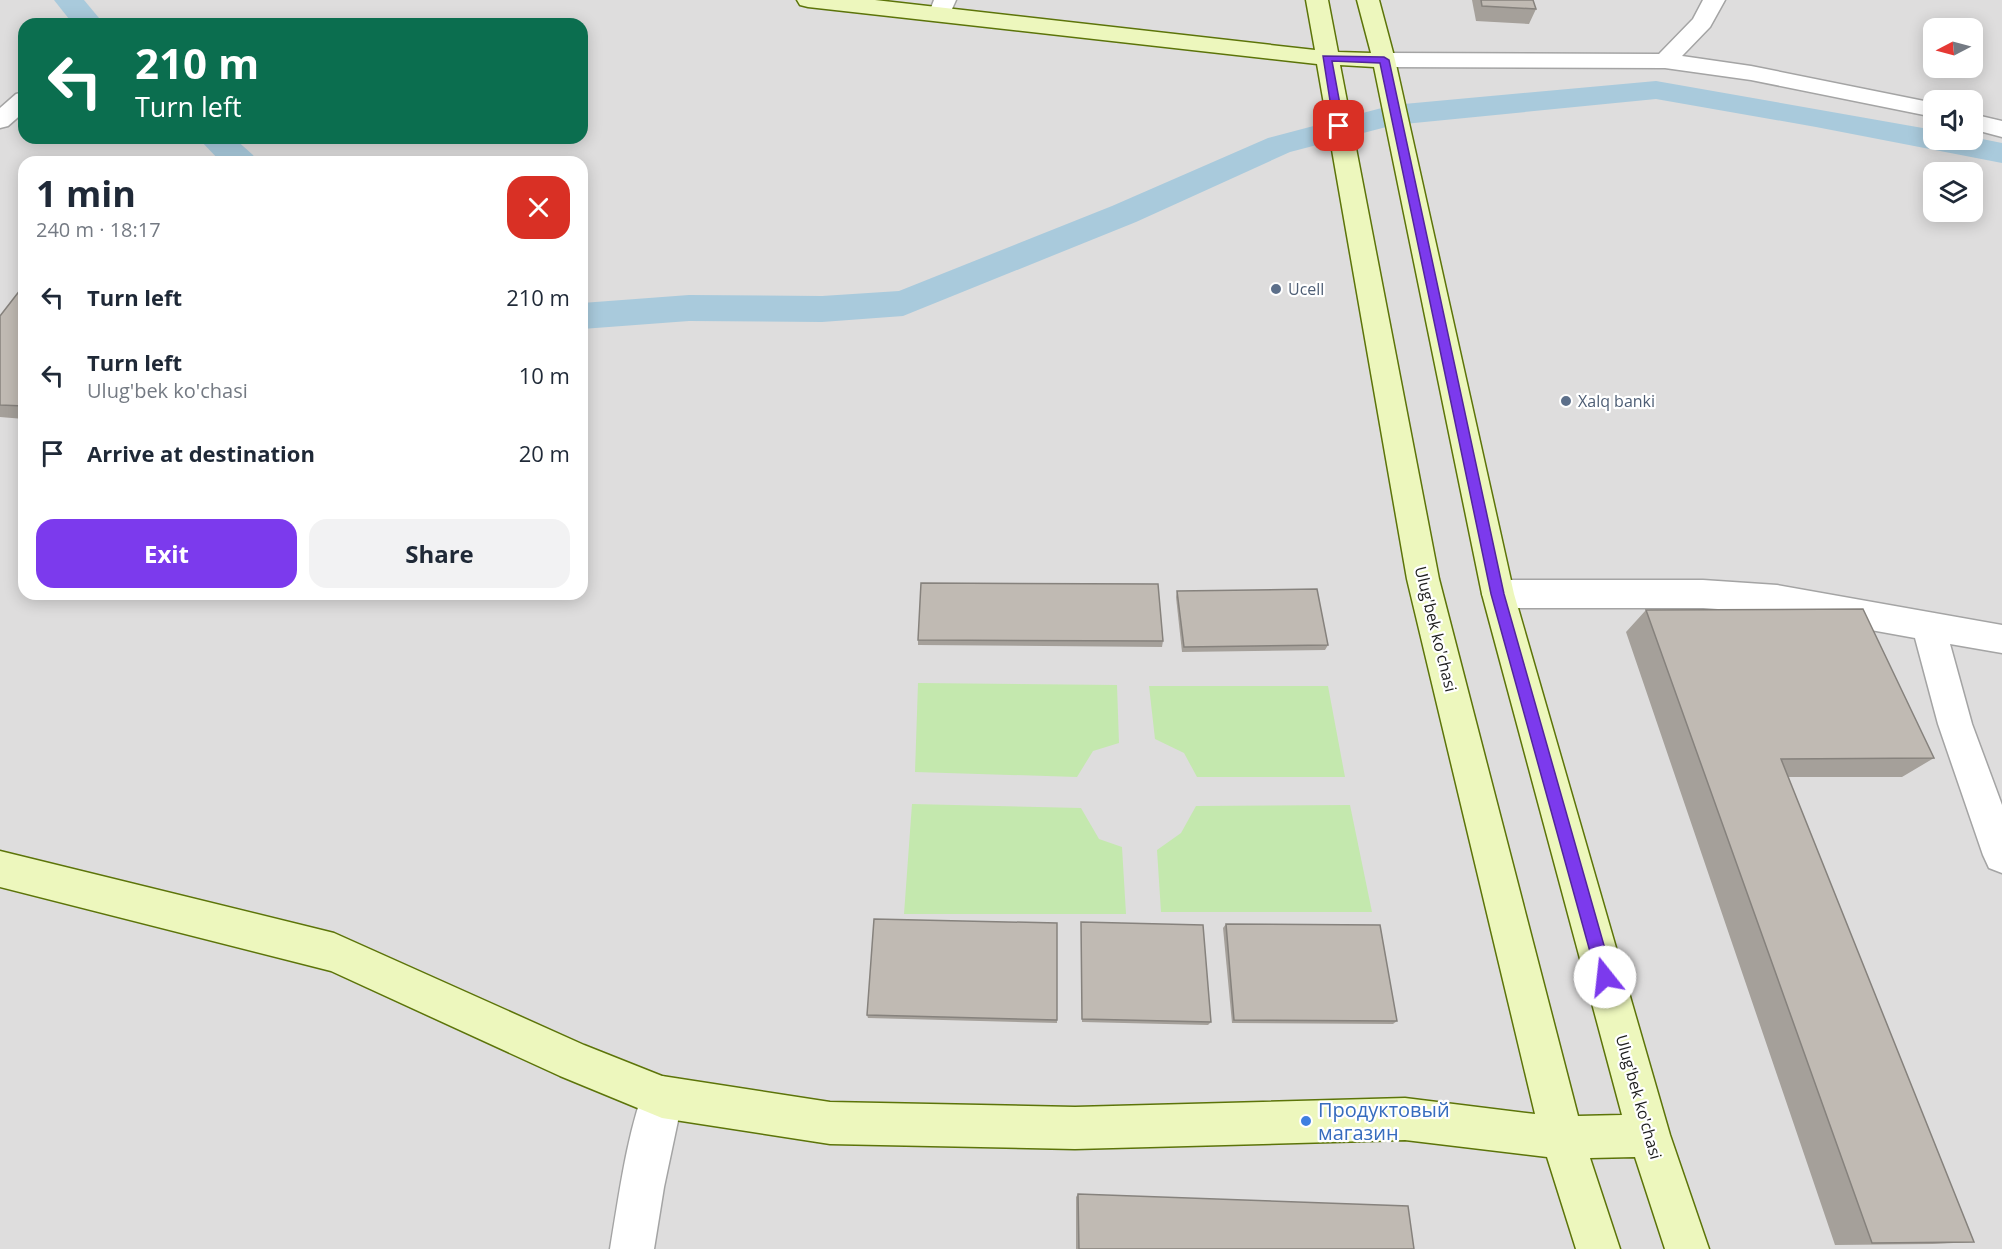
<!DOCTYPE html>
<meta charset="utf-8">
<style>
:root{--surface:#fff;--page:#f2f2f3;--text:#1f2937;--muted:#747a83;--accent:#7c3aed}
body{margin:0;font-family:"Open Sans",sans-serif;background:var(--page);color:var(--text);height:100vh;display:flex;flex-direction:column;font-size:22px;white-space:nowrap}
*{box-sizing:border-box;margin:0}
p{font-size:20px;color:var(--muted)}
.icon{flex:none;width:33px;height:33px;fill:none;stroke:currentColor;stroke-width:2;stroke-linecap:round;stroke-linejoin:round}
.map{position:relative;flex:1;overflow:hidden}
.details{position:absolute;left:18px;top:156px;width:570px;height:444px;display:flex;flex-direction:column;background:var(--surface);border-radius:18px;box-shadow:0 3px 15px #0003}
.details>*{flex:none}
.top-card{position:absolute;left:18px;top:18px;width:570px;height:126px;border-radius:18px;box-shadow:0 3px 15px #0003;background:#0b6e4f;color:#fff;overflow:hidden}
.needle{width:39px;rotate:264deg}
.buttons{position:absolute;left:1923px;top:18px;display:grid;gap:12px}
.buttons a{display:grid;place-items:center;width:60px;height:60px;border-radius:12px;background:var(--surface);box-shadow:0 3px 15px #0003;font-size:30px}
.pin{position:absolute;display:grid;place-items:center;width:51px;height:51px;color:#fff;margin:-26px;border-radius:12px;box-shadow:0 3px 9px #0006}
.me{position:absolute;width:66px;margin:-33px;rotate:344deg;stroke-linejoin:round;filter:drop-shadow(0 0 4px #0008)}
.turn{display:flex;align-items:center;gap:21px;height:126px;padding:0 18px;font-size:27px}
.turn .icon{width:78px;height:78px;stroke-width:2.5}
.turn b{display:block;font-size:42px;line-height:51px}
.round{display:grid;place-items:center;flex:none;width:63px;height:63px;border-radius:18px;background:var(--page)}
.headline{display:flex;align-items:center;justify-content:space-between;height:102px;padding:0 18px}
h1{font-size:36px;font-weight:700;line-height:45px}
.cta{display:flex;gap:12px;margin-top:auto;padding:12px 18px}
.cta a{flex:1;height:69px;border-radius:18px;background:var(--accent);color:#fff;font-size:24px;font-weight:700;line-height:69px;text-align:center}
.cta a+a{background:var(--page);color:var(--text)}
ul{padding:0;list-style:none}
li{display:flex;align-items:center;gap:18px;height:78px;padding:0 18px}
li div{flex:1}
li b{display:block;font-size:22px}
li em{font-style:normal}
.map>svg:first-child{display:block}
.residential{fill:#dedddd;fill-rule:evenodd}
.grass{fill:#c4e8ae}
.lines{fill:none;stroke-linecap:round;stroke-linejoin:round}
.canal{fill:#a9cadc;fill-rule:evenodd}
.street-casing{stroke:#a4a4a4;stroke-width:3}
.secondary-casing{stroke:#5c7409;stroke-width:3}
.street{fill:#fff;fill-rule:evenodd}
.secondary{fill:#edf7bd;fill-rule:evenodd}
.wall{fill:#a5a09a}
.building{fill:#c0bab3;stroke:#86827d;stroke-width:1.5}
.route{fill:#7c3aed;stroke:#51269a;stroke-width:1.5}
.service-dot{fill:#5c6f8a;stroke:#fff;stroke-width:2}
.shop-dot{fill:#3f7fe0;stroke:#fff;stroke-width:2}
.labels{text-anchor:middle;stroke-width:4.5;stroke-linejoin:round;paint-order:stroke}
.service-label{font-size:16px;fill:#4e5e75;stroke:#fff;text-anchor:start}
.street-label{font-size:16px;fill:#202020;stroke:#fff}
.near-shop-label{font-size:20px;fill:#366cbe;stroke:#fff;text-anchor:start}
</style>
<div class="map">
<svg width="2002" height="1249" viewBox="0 0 2002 1249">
<rect width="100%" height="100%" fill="#f0eee6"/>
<path class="residential" d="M0,0H2002V1249H0ZM24,24H582V138H24ZM1934,28H1972V68H1934ZM1934,100H1972V140H1934ZM24,162H582V594H24ZM1934,172H1972V212H1934Z"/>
<g class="grass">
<path d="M918,683L1117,685L1119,743L1093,751L1077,777L915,772Z"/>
<path d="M1149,686H1328L1345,777H1197L1184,753L1155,739Z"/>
<path d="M912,804L1081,808L1099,839L1122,847L1126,914H904Z"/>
<path d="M1350,805L1372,912H1161L1157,850L1181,833L1196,806Z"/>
</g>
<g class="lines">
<g class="canal">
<path d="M54,0H84L104,24H73Z"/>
<path d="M1656,81L1934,130V140H1972V137L2002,143V163L1816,127L1656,99L1394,125L1290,152L1136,222L903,316L822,322L689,321L582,329V303L689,295L822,296L899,291L1112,206L1268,138L1393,105Z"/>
<path d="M198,138H234L253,155L257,162H221Z"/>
</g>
<defs>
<g id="street">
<path d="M934,0H956L948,18L940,20L932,18L929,13Z"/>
<path d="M1703,0H1725L1710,27L1682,56L1751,66L1934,103V117L1751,80L1665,68L1384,67L1376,65L1373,60L1376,55L1384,53L1659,54L1693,19Z"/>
<path d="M24,92V112L8,126L0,128V108L16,94Z"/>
<path d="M1972,114L2002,121V137L1972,129Z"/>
<path d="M1498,580H1703L1777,585L2002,625V653L1950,644L1972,724L2002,805V873L1989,868L1983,855L1938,724L1915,638L1777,613L1703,608H1498L1487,604L1482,594L1487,584Z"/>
<path d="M662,1076L677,1082L683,1097L664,1187L654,1249H610C619,1196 627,1131 647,1082Z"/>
</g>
<path id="secondary" d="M797,0H875L1315,50L1306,0H1328L1338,52L1371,53L1357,0H1379L1395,60L1514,594L1670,1135L1709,1249H1665L1635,1157L1590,1158L1620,1249H1576L1547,1157L1405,1140L1075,1149L830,1144L662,1118L560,1076L331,971L0,887V851L334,933L584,1045L662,1076L830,1102L1075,1107L1405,1098L1535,1114L1407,579L1317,64L808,7L800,5ZM1340,65L1374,67L1482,594L1622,1115L1578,1116L1439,579Z"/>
</defs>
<use href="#street" class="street-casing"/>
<use href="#secondary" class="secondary-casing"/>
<use href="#street" class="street"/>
<use href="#secondary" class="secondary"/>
</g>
<g class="wall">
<path d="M1472,0H1533L1536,9L1529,24L1476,21Z"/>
<path d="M24,285V419L0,417V316Z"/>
<path d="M1177,591L1328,645L1325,650L1182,652L1176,597Z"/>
<path d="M1646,610L1934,758L1902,777H1788L1974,1242L1933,1244L1835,1245L1626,632Z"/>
<path d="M918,640L1163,641L1162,647L918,645Z"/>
<path d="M1081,922L1211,1022L1208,1025L1082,1022L1081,926Z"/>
<path d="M1226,924L1397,1021L1393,1024L1232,1023L1223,928Z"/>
<path d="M867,1015L1057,1020V1023L868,1018Z"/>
<path d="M1078,1194L1414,1249H1076V1197Z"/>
</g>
<g class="building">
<path d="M1481,0H1533L1536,9L1482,6Z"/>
<path d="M24,285V406L0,405V316Z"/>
<path d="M921,583L1158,584L1163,641L918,640Z"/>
<path d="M1317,589L1328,645L1184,647L1177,591Z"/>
<path d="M1863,609L1934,758L1781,759L1974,1242L1872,1243L1646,610Z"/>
<path d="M874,919L1057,923V1020L867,1015Z"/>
<path d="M1081,922L1203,925L1211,1022L1082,1019Z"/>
<path d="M1226,924L1380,925L1397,1021L1234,1020Z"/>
<path d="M1078,1194L1408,1206L1414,1249H1079Z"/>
</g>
<path class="route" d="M1323,56L1384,57L1389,60L1504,594L1613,977L1611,983L1605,986L1599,983L1597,977L1491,594L1380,63L1332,61L1344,126L1339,129L1334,126Z"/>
<g class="service-dot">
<circle cx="1276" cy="289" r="6"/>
<circle cx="1566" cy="401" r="6"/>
</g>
<circle class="shop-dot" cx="1306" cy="1121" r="6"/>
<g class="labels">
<g class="service-label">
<text x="1288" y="295">Ucell</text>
<text x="1578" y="407">Xalq banki</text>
</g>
<g class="street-label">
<text transform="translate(1436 629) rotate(76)" y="6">Ulug'bek ko'chasi</text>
<text transform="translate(1639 1097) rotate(74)" y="6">Ulug'bek ko'chasi</text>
</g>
<g class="near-shop-label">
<text x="1318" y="1117">Продуктовый<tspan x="1318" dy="23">магазин</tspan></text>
</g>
</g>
</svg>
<div class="buttons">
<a><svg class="needle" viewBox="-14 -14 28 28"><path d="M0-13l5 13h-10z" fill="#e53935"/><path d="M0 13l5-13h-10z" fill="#747a83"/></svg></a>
<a><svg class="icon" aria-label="sound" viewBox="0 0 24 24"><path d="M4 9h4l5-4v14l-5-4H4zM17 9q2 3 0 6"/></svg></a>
<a><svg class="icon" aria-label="layers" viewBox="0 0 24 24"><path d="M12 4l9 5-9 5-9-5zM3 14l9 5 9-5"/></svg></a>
</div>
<div class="pin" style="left:1339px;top:126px;background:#d93025"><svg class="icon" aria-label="arrive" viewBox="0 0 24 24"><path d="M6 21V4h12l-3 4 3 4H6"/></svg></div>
<svg class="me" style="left:1605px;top:977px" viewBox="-20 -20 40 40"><circle r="19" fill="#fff"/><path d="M0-13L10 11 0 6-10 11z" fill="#7c3aed"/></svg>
<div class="top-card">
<div class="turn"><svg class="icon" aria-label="left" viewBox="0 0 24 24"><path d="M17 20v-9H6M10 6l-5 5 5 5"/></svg><div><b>210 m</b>Turn left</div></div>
</div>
<section class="details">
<div class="headline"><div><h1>1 min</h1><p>240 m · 18:17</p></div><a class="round" style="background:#d93025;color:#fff"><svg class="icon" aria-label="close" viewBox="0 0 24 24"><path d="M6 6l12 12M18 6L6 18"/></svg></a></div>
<ul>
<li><svg class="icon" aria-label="left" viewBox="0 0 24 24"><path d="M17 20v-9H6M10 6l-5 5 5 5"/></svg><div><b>Turn left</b></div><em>210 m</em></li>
<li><svg class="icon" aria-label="left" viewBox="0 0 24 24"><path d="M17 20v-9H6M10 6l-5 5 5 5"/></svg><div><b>Turn left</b><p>Ulug'bek ko'chasi</p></div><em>10 m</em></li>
<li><svg class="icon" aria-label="arrive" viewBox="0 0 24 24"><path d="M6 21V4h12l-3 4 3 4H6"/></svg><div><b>Arrive at destination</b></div><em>20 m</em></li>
</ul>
<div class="cta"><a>Exit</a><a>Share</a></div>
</section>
</div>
